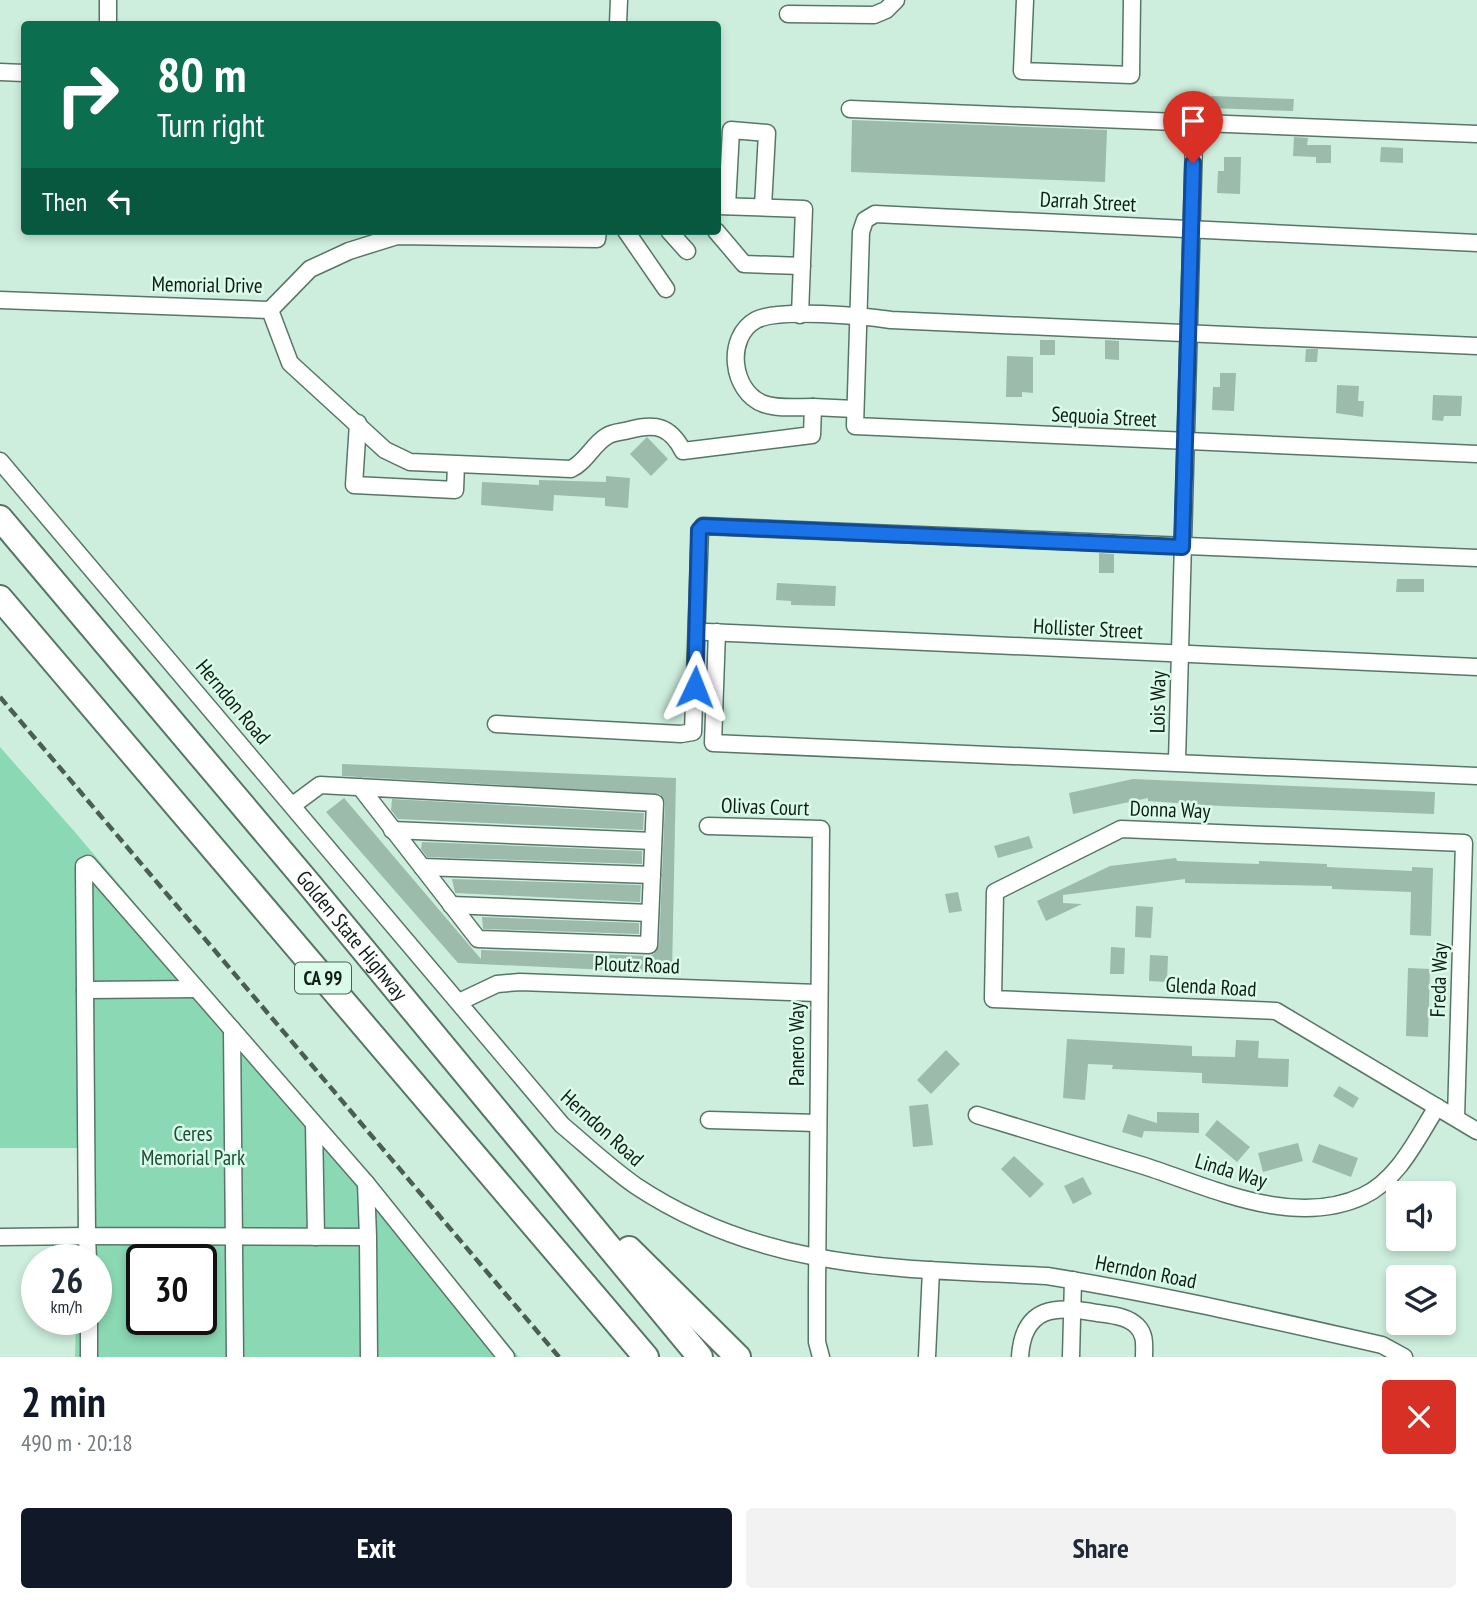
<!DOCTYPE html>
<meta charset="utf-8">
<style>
:root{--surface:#fff;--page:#f2f2f3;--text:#1f2937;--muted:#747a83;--accent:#111827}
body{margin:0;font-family:"PT Sans Narrow",sans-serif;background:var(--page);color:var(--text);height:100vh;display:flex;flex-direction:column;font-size:26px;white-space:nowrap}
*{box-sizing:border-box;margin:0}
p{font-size:23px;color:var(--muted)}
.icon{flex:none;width:38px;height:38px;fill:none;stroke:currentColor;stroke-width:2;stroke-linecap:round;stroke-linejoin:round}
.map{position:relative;height:1357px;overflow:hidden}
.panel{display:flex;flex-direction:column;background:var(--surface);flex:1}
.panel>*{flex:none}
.top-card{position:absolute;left:21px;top:21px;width:700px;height:214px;border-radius:7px;box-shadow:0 4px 10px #0003;background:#0b6e4f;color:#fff;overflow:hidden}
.controls{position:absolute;left:1386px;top:1181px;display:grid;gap:14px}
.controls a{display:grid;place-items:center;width:70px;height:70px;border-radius:7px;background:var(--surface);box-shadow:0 4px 10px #0003;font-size:35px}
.speed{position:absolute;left:21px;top:1244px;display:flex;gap:14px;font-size:35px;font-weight:700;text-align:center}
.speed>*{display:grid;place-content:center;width:91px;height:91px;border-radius:50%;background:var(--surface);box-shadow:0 4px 10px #0003;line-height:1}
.speed small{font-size:18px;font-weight:400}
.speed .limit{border:4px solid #111;border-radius:10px;background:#fff;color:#111}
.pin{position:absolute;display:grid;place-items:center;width:60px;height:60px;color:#fff;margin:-72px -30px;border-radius:50% 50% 50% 0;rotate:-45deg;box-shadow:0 0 7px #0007}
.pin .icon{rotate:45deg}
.me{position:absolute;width:77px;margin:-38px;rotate:2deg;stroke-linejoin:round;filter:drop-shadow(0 0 5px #0008)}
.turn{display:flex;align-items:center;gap:24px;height:147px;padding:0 21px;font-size:32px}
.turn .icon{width:91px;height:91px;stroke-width:2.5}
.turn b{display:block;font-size:49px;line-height:60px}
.then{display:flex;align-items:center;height:66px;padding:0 21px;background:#0003;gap:14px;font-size:26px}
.round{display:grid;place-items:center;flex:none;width:74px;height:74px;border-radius:7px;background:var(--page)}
.overview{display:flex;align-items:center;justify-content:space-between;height:119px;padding:0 21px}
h1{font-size:42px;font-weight:700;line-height:52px;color:var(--accent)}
.button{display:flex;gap:14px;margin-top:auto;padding:14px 21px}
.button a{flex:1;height:80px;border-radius:7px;background:var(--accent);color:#fff;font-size:28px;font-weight:700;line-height:80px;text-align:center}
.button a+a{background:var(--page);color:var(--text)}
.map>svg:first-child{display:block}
.green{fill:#8ad9b4;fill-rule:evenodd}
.building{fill:#9cbbab}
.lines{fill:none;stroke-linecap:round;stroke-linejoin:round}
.minor-casing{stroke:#587667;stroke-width:19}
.highway-casing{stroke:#587667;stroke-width:28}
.minor{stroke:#fff;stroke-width:16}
.highway{stroke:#fff;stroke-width:24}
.rail{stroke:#4b5e54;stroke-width:4.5;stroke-dasharray:10 5;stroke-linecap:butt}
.route-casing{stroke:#114b97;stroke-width:18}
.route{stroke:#1a73e8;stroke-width:12}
.labels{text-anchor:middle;stroke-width:5;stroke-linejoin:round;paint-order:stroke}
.shield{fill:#dafbea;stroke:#4d6056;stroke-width:2}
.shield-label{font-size:19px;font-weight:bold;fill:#111d17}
.street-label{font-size:21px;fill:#111d17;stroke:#dafbea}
.park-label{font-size:21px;fill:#1e4c38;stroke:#dafbea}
</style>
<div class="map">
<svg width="1477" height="1357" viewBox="0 0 1477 1357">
<rect width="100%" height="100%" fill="#cdeedd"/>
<path class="green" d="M0,747L74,831L519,1357H75L76,1320H96V1260H77L79,1148H0ZM142,1260H201V1320H142Z"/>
<g class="building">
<path d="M1211,96L1294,99L1293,111L1211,108Z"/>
<path d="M852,120L1107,130L1105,182L851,172Z"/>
<path d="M1294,137L1308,138L1307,145H1331V163H1316V157L1293,156Z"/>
<path d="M1381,147L1403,148V163L1380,162Z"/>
<path d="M1224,157H1241L1240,194L1217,193L1218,171H1224Z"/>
<rect x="1040" y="340" width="15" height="15"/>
<path d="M1105,340L1119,341V360L1105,359Z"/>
<path d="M1306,349H1318L1317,362H1305Z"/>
<path d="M1007,356L1033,357V393L1022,392V397H1006Z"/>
<path d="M1220,373H1236L1234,411L1212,410L1213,387H1220Z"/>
<path d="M1337,385L1359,386L1358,401H1364L1363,417L1336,413Z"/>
<path d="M1433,395L1462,396L1461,416H1444L1443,421L1432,420Z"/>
<path d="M647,437L668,459L651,476L630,454Z"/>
<path d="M606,476L630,478L628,508L605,506V498L554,495L553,511L481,505L482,482L539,485V480L606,482Z"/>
<path d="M1099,553L1114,554V573H1099Z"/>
<path d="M1397,579H1424V592H1396Z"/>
<path d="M777,583L836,586L835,606L791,605V601L776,600Z"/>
<path d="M342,764L676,778L672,973L458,963L326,812L344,798L481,959V950L649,956L654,954L659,945L665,803L660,794L342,776Z"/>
<path d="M1133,779L1435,792L1434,814L1221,806L1148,801V798L1073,814L1069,793Z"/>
<path d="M392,799L644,813L643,830L398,819L391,810Z"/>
<path d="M1029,836L1033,848L998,858L994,846Z"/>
<path d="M422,842L642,851V864L427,857L421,849Z"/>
<path d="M1176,858L1177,861L1259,864V861L1327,864V867L1412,871V867L1433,868L1431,936L1410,935L1411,892L1332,889V886L1185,883V879L1063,895V903L1082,904L1046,921L1037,901L1110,866Z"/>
<path d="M452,879L641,885L640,902L455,893Z"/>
<path d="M958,892L962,911L949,913L945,894Z"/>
<path d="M1136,906L1153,907L1151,938L1135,937Z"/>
<path d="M482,917L639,923V934L483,929Z"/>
<path d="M1111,947L1125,948L1124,974H1110Z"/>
<path d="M1150,955L1168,956L1167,982L1149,981Z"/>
<path d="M1408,968L1430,969L1428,1037L1406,1036Z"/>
<path d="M1067,1039L1192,1046V1056L1235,1057L1236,1040L1259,1041L1258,1058L1289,1059L1288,1087L1202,1083V1073L1112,1069L1113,1065L1088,1064L1085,1100L1063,1098Z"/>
<path d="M946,1050L960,1064L931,1094L917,1080Z"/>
<path d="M1339,1086L1359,1098L1353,1108L1333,1096Z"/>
<path d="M928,1104L933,1145L913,1147L909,1106Z"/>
<path d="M1157,1112L1199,1113V1133L1144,1131L1142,1138L1122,1132L1128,1114L1157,1123Z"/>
<path d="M1217,1120L1250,1147L1237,1162L1205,1135Z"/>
<path d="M1298,1143L1303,1161L1263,1172L1258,1153Z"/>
<path d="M1319,1144L1358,1158L1351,1177L1312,1162Z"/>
<path d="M1014,1156L1044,1184L1030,1198L1001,1169Z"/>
<path d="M1083,1177L1092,1194L1073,1204L1064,1186Z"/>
</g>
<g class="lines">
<defs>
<g id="minor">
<path d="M1025,0L1022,71L1131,75L1132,0"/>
<path d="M788,14L874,15L886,10L896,0"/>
<path d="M108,24V0"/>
<path d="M618,24L619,0"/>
<path d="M0,72L24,73"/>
<path d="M850,109L1477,134"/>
<path d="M718,206L804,209L800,315"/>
<path d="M727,206L731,130L767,133L763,207"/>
<path d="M626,231L666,289"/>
<path d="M669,231L687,251"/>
<path d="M716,231L744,264L802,266"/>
<path d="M1477,243L875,214L865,220L861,232L855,426L1477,454"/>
<path d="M0,300L270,310L310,269L349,251L397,236L597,239L598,231"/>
<path d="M270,310L290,363L385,450L410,462L571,469C586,462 593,444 607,436C613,432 623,432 629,430C656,423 670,426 683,451L812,435L813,407C797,407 778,409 764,404C731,392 725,337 756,320C779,308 864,316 891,320L1477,346"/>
<path d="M813,407L855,409"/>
<path d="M358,423L354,485L455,490L456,465"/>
<path d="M0,461L562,1125C586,1145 610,1168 636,1186C766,1272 899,1268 1047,1276C1160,1294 1271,1320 1382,1345L1404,1357"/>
<path d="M707,632L1477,667"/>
<path d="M717,632L713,743L1477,776"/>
<path d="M496,724L681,734L693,732L700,530L703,526L1477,558"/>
<path d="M1177,761L1194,141"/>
<path d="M293,805L320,785L655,803L649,945L478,939L360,787"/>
<path d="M708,826L821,829L817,1289V1342L821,1357"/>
<path d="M392,830L653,841"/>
<path d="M422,867L652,875"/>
<path d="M451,905L650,913"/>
<path d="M85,990L196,989"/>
<path d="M459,1002L497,984L520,982L818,993"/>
<path d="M232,1029L235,1357"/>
<path d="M977,1115C1031,1132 1086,1148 1141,1165C1208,1186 1292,1229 1363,1196C1399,1179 1417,1138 1437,1107"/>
<path d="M1456,1118L1464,843L1121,829L995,892L993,999L1276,1011L1477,1131"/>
<path d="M709,1120L818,1123"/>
<path d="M314,1124L316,1237"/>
<path d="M366,1183L506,1357"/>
<path d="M0,1237L87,1236L88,1260"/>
<path d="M368,1237L366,1183L88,864L84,866L87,1236L368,1237L369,1357"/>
<path d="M89,1320V1357"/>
<path d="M927,1357L931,1270"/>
<path d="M1020,1357C1023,1306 1056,1305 1097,1313C1111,1315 1127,1316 1137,1326C1146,1335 1144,1346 1144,1357"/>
<path d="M1071,1357L1073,1280"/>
</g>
<g id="highway">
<path id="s1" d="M0,518L309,884L700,1357"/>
<path d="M0,598L646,1357"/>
<path d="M629,1249L738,1357"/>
</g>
</defs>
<use href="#minor" class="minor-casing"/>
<use href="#highway" class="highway-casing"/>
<use href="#minor" class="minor"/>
<use href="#highway" class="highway"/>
<path class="rail" d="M0,697L559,1357"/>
</g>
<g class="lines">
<defs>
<path id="route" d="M695,687L699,530L703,526L1182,547L1193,163"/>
</defs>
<use href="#route" class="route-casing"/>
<use href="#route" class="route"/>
</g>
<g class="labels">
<rect class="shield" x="295" y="962.5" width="56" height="31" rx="5"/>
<g class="shield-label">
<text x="323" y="985">CA 99</text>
</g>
<g class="street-label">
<text transform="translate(1088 202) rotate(3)" y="7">Darrah Street</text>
<text transform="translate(207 285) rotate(1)" y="7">Memorial Drive</text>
<text transform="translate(1104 417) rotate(3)" y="7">Sequoia Street</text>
<text transform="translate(1088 629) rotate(3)" y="7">Hollister Street</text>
<text transform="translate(233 702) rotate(50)" y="7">Herndon Road</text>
<text transform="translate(1158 702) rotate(-89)" y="7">Lois Way</text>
<text transform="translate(765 807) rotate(2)" y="7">Olivas Court</text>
<text transform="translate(1170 810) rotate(2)" y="7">Donna Way</text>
<text dy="7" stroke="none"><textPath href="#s1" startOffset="546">Golden State Highway</textPath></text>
<text transform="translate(637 965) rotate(2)" y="7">Ploutz Road</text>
<text transform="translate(1439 980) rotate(-88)" y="7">Freda Way</text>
<text transform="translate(1211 987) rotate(3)" y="7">Glenda Road</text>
<text transform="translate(797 1044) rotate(-90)" y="7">Panero Way</text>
<text transform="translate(602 1128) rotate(42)" y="7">Herndon Road</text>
<text transform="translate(1231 1171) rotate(17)" y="7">Linda Way</text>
<text transform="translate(1146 1272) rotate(11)" y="7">Herndon Road</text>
</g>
<g class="park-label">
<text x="193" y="1141">Ceres<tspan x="193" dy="24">Memorial Park</tspan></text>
</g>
</g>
</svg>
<div class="controls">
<a><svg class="icon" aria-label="sound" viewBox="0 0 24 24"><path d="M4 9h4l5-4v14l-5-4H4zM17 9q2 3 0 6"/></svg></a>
<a><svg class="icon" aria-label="layers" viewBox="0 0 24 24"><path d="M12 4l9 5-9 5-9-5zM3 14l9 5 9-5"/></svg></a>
</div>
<div class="speed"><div>26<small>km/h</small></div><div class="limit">30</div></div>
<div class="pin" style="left:1193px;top:163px;background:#d93025"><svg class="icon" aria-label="arrive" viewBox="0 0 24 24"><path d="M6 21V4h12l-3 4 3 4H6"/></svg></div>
<svg class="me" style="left:695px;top:687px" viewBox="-20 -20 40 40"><path d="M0-17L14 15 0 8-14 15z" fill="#1a73e8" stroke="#fff" stroke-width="4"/></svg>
<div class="top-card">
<div class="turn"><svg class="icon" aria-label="right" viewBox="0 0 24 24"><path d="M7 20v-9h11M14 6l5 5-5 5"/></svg><div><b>80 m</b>Turn right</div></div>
<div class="then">Then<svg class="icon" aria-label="left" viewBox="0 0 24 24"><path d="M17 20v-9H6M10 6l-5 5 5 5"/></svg></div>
</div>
</div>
<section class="panel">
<div class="overview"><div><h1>2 min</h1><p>490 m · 20:18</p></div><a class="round" style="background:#d93025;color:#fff"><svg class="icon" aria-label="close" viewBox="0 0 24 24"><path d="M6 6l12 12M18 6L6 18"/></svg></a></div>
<div class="button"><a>Exit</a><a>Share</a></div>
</section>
